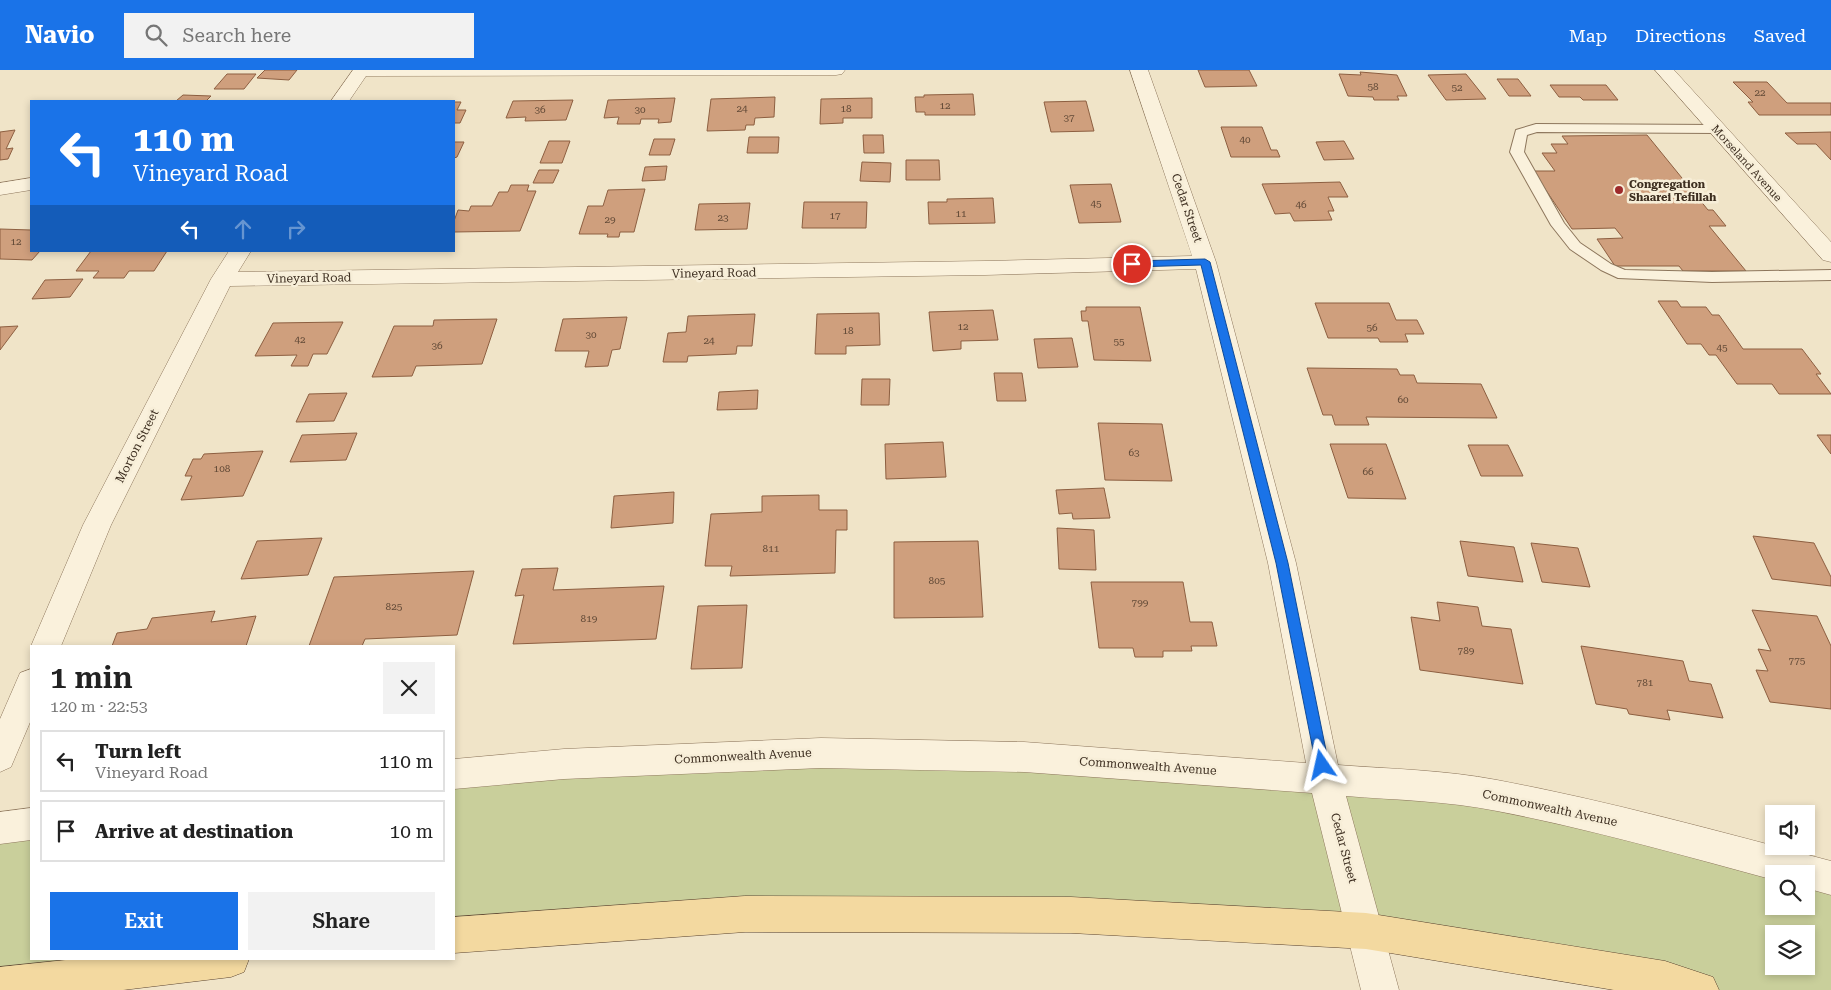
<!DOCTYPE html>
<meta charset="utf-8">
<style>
:root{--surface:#fff;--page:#f2f2f2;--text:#222;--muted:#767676;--line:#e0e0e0;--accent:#1a73e8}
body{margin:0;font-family:"Roboto Serif",serif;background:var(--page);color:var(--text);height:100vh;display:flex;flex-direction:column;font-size:19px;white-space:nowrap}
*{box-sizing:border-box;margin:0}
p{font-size:16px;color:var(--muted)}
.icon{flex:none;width:28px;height:28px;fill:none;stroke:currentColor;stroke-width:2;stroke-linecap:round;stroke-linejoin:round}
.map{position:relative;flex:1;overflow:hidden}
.panel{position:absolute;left:30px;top:575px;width:425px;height:315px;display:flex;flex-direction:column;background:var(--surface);border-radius:0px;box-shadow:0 2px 8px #0003}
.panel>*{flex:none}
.banner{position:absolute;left:30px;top:30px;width:425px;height:152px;border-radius:0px;box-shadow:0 2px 8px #0003;background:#1a73e8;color:#fff;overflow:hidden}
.controls{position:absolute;left:1765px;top:735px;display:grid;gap:10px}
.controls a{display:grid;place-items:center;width:50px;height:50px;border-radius:0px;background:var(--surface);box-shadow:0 2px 8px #0003;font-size:25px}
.pin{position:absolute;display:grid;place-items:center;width:42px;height:42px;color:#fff;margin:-21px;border:2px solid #fff;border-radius:50%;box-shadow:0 1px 5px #0007}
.me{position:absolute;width:55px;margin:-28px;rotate:349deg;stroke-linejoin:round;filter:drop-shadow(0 0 4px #0008)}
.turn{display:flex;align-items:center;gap:18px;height:105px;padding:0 20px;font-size:22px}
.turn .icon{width:65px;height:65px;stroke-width:2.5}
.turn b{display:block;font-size:35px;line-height:42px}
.lanes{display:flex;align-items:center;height:48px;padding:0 20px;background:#0003;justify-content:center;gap:25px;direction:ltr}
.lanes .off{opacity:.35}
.round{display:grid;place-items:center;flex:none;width:52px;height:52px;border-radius:0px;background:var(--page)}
.summary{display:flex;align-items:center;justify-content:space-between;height:85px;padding:0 20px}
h1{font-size:30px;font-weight:600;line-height:38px}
.primary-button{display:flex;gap:10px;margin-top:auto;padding:10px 20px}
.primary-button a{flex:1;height:58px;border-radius:0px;background:var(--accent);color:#fff;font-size:20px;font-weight:600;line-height:58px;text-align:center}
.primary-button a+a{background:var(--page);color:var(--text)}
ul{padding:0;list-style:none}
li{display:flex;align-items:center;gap:15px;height:62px;margin:0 10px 8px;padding:0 10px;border:2px solid var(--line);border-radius:0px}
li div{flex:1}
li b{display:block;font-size:19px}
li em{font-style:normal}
header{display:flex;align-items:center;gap:30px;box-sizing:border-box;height:70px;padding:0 25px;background:var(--accent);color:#fff}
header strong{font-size:24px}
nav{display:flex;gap:28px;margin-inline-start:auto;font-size:18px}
.search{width:350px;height:45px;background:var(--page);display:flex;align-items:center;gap:12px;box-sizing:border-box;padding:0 18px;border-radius:0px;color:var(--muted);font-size:19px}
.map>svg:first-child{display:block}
.green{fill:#c9cf9b;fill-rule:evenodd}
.building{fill:#cf9f7d;stroke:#8d5f41}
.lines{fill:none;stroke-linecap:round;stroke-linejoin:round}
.lane-casing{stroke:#8d765c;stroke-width:2}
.street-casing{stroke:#8d765c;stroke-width:1}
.primary-casing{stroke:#5b4430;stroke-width:1}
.lane{fill:#faf1dc;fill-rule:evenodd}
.street{fill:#faf1dc;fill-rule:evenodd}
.primary{fill:#f3d9a0;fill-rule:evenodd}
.route{fill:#1a73e8;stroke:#114b97}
.poi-dot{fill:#9e2a2b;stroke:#f7eed8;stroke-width:2}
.labels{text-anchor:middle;stroke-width:5;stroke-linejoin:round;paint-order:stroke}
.number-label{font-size:10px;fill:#624a37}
.far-street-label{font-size:11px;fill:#3d2e20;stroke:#f7eed8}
.far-poi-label{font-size:11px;font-weight:bold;fill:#3d2e20;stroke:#f7eed8;text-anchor:start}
.street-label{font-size:12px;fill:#3d2e20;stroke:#f7eed8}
</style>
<header>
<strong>Navio</strong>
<div class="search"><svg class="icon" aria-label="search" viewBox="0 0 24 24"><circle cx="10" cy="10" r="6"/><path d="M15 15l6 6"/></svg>Search here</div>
<nav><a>Map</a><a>Directions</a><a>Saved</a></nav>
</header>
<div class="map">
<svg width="1831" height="920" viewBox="0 0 1831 920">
<rect width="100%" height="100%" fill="#f0e4c8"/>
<g class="green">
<path d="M821,683L1452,718L1831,808V920H1700L1507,884L745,844L454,865V704L564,694ZM1774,804H1806V836H1774ZM1774,864H1806V896H1774Z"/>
<path d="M31,754V889H231L0,916V758Z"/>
</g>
<g class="building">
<path d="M265,0H297L289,10L257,8Z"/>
<path d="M1198,0H1249L1257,16L1205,17Z"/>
<path d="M1360,2L1397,5L1407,26H1397L1399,30H1374L1373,27L1348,26L1339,4L1361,5Z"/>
<path d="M227,4H256L244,19H214Z"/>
<path d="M1466,4L1486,29L1446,30L1428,5Z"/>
<path d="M1497,9H1518L1531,26H1509Z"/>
<path d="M1733,12H1767L1787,33H1831V45H1759L1748,32H1753Z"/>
<path d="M1550,15H1606L1618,30H1583L1580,27H1559Z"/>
<path d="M973,24L975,45H925V42H916L915,27H924V25Z"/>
<path d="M183,25L211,26L206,31H176Z"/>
<path d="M775,27L774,47L755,48L754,55H746L745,60L707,61L711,29Z"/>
<path d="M675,28L671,52L658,53L659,49H641L640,54H617L619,47L604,48L608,30Z"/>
<path d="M872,28V48H843V53L820,54L821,29Z"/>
<path d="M573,30L566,50L525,51L526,47L506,48L513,31Z"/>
<path d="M1086,31L1094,61L1051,62L1044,32Z"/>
<path d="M454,32H461L457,40H466L460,53H454Z"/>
<path d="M1221,57H1262L1271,80H1277L1280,87H1231Z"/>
<path d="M15,60L6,79L13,78L8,89L0,90V62Z"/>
<path d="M1831,62V90L1816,74H1797L1785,63Z"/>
<path d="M863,65H883L884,83H864Z"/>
<path d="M1647,65L1708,140H1713L1726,156H1709L1746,201H1683L1679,196H1615L1597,169L1623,168L1615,158L1572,159L1533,101H1555L1542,83H1557L1551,74H1568L1562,66Z"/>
<path d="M749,67H779L778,83H747Z"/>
<path d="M654,69H675L670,85H649Z"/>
<path d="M549,71H570L562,93H540Z"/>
<path d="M1344,71L1354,89L1324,90L1316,72Z"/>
<path d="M454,72H464L457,87L454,88Z"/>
<path d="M906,90H939L940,110H906Z"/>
<path d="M862,92L891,93L890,112L860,111Z"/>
<path d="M667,96L665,110L642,111L645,97Z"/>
<path d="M539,100H559L553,113H533Z"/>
<path d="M1340,112L1348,127H1328L1334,141H1328L1332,150L1294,151L1290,143L1275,144L1262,114Z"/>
<path d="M1111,114L1121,152L1079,153L1070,115Z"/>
<path d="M511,115H529L527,121H536L520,161L454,162V151L458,140L469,141L471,136H492L499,122H508Z"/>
<path d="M645,119L634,162H620L619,167H607L608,164H579L588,136H603L608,120Z"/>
<path d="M993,128L995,153L929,154L928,132H947V129Z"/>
<path d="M804,132H867L866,158H802Z"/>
<path d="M750,133L747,159L695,160L699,134Z"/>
<path d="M0,159L31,160V181H40L32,190L0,189Z"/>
<path d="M91,181H167L154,201H129L124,208H93L99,201H76Z"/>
<path d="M83,209L70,227L32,229L45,210Z"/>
<path d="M1658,231H1677L1681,237H1706L1712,245H1719L1743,279H1802L1821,304H1816L1831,324H1779L1772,314H1737L1716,285H1709L1701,274H1687Z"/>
<path d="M1315,233H1389L1396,250H1417L1424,264H1405L1408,272H1380L1378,268H1328Z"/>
<path d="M1086,237H1140L1151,291L1094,290L1088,251H1082L1081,241H1086Z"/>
<path d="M993,240L998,270L961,271V279L933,281L929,242Z"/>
<path d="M879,243L880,275L846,276V284H815L817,244Z"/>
<path d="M755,244L752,276H737L736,284L688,286L687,292H663L668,263L686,262L688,246Z"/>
<path d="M627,247L620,279L612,280L608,296L585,297L589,281H555L563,249Z"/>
<path d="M497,249L482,294L416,296L412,306L372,307L394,256H433L434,250Z"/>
<path d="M343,252L327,284H313L308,296H291L297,285L255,286L273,253Z"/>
<path d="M18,256L0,280V257Z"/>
<path d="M1072,268L1078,297L1038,298L1034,269Z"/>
<path d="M1307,298L1397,299L1400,305H1414L1417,313L1481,314L1497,348L1366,347L1369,355H1335L1332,345H1323Z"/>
<path d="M994,303H1022L1026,331H997Z"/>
<path d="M862,309H890L889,335H861Z"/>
<path d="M758,320L757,339L717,340L719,322Z"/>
<path d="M347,323L334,351L296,352L309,324Z"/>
<path d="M1098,353L1162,354L1172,411L1105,410Z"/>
<path d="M357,363L346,390L290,392L302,365Z"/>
<path d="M1817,365H1831V384Z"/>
<path d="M943,372L946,407L886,409L885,374Z"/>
<path d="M1330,374H1386L1406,429L1348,428Z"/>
<path d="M1468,375H1508L1523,406H1481Z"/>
<path d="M263,381L243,426L181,430L192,406H185L193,389H201L204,384Z"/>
<path d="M1104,418L1110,448L1073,449L1072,443L1059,444L1056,420Z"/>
<path d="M674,422L673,453L611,458L614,426Z"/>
<path d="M819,425V440H847V460H836L835,503L730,506L732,496H705L711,444L762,442V426Z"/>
<path d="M1057,458L1094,460L1096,500L1059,499Z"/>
<path d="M1753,466L1814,473L1831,507V516L1772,509Z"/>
<path d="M322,468L308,505L241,509L257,471Z"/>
<path d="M978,471L983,547L894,548V472Z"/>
<path d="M1460,471L1514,477L1523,512L1468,506Z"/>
<path d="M1531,473L1578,478L1590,517L1542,512Z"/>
<path d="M558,498L553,520L664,516L656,569L513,574L524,525L515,526L522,499Z"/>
<path d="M474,501L457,565L365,569L362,576H309L334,507Z"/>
<path d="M1091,512H1183L1190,552H1212L1217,576H1191L1192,581H1163V587H1135L1133,578H1099Z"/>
<path d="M1437,532L1478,537L1482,556L1511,559L1523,614L1420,600L1411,547L1440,551Z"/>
<path d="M747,535L742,598L691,599L698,536Z"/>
<path d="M1752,540L1817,546L1831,576V639L1770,632L1756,600L1768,601L1758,579L1771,581Z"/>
<path d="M215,541L211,552L256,546L246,576H112L117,563L147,559L152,548Z"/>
<path d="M1581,576L1683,591L1689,611L1711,614L1723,648L1667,640L1670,650L1629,644L1627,639L1596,634Z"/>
</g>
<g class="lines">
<defs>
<path id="lane" d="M1536,54L1717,55L1723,59L1717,63L1537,62L1527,65L1524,82L1564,153L1580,173L1611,194L1625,200L1712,202L1831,200V210L1712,212L1618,208L1601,200L1570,179L1551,155L1510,82L1516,60Z"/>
<g id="street">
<path d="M353,0H845L842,4L836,5L366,6L349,31H331Z"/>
<path d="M1130,0H1148L1216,192L1296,493L1338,695C1391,699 1445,700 1497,710C1609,731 1721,762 1831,791V825L1806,818V804H1774V810C1682,785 1590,759 1497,741C1448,731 1396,730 1346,726L1399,920H1361L1312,723L1024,702L821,698L564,709L454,719V689L564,679L821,668L1024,672L1306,693L1268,493L1196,199L985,205L230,216L111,455L61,576H31L83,455L211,209L229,181H251L238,202L985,191L1192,186Z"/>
<path d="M1655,0H1674L1831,172V192L1823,190Z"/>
<path d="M31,108V120L0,125V113Z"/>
<path d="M31,599V650L11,697L0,702V649L20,603Z"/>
<path d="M31,738V770L0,774V742Z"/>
</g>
<g id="primary">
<path d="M745,826L1071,827L1366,843L1665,891L1713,907L1719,920H1614L1366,879L1071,863L745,862L454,883V847Z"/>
<path d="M75,889H249L244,902L231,907L123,920H0V897Z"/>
</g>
</defs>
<use href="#lane" class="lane-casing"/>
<use href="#street" class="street-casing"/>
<use href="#primary" class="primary-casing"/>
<use href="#lane" class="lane"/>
<use href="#street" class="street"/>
<use href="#primary" class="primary"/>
</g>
<path class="route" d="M1205,189L1210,192L1288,493L1329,695L1327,700L1322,702L1318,700L1316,695L1276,493L1201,195L1132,197L1127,194L1132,191Z"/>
<circle class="poi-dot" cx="1619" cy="120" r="5"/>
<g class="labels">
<g class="number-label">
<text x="1373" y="20">58</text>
<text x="1457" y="21">52</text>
<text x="1760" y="26">22</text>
<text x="945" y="39">12</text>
<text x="742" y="42">24</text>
<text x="846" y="42">18</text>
<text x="540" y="43">36</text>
<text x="640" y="43">30</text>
<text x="1069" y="51">37</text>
<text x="1245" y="73">40</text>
<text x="1096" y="137">45</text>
<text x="1301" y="138">46</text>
<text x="961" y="147">11</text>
<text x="835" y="149">17</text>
<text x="723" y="151">23</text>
<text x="610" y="153">29</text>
<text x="16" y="175">12</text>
<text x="963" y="260">12</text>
<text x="1372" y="261">56</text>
<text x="848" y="264">18</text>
<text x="591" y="268">30</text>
<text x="300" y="273">42</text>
<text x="709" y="274">24</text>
<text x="1119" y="275">55</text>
<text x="437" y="279">36</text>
<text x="1722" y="281">45</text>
<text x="1403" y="333">60</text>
<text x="1134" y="386">63</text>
<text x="222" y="402">108</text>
<text x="1368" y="405">66</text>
<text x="771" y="482">811</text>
<text x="937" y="514">805</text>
<text x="1140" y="536">799</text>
<text x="394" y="540">825</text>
<text x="589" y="552">819</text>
<text x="1466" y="584">789</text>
<text x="1797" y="594">775</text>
<text x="1645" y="616">781</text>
</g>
<g class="far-street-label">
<text transform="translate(1747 93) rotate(48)" y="4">Morseland Avenue</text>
</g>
<g class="far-poi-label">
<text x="1629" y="118">Congregation<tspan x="1629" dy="13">Shaarei Tefillah</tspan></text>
</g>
<g class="street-label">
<text transform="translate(1187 138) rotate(71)" y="4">Cedar Street</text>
<text transform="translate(714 203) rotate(-1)" y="4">Vineyard Road</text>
<text transform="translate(309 208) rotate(-1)" y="4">Vineyard Road</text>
<text transform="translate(137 376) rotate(-63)" y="4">Morton Street</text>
<text transform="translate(743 686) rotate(-3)" y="4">Commonwealth Avenue</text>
<text transform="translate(1148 696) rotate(4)" y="4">Commonwealth Avenue</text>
<text transform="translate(1550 738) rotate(12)" y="4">Commonwealth Avenue</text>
<text transform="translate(1344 778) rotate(75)" y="4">Cedar Street</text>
</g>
</g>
</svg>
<div class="controls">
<a><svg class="icon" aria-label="sound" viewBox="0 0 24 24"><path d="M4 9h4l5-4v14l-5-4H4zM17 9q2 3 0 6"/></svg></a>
<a><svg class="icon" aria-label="search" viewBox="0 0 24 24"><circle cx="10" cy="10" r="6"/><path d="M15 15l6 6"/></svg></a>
<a><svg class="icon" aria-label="layers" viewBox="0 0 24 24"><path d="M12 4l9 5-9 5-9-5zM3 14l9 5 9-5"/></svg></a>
</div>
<div class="pin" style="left:1132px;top:194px;background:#d93025"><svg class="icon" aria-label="arrive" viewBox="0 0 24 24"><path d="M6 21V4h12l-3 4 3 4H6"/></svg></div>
<svg class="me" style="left:1322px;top:695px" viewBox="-20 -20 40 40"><path d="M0-17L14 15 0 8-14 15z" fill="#1a73e8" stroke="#fff" stroke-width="4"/></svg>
<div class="banner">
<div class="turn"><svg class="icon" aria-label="left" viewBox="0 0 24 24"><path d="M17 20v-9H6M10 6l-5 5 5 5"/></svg><div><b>110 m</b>Vineyard Road</div></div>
<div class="lanes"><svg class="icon" aria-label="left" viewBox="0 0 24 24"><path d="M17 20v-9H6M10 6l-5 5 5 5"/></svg><svg class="icon off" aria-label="ahead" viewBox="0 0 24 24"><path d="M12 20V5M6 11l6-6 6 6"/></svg><svg class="icon off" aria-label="right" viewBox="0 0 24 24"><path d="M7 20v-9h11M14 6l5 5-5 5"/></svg></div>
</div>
<section class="panel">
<div class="summary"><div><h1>1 min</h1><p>120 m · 22:53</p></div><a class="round"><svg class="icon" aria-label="close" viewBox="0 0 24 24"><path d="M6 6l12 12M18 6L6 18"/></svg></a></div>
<ul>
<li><svg class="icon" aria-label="left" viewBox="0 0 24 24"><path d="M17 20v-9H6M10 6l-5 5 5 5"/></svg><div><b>Turn left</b><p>Vineyard Road</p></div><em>110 m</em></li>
<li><svg class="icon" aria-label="arrive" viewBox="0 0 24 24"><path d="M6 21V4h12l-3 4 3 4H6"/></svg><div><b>Arrive at destination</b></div><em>10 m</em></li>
</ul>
<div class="primary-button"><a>Exit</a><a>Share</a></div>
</section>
</div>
